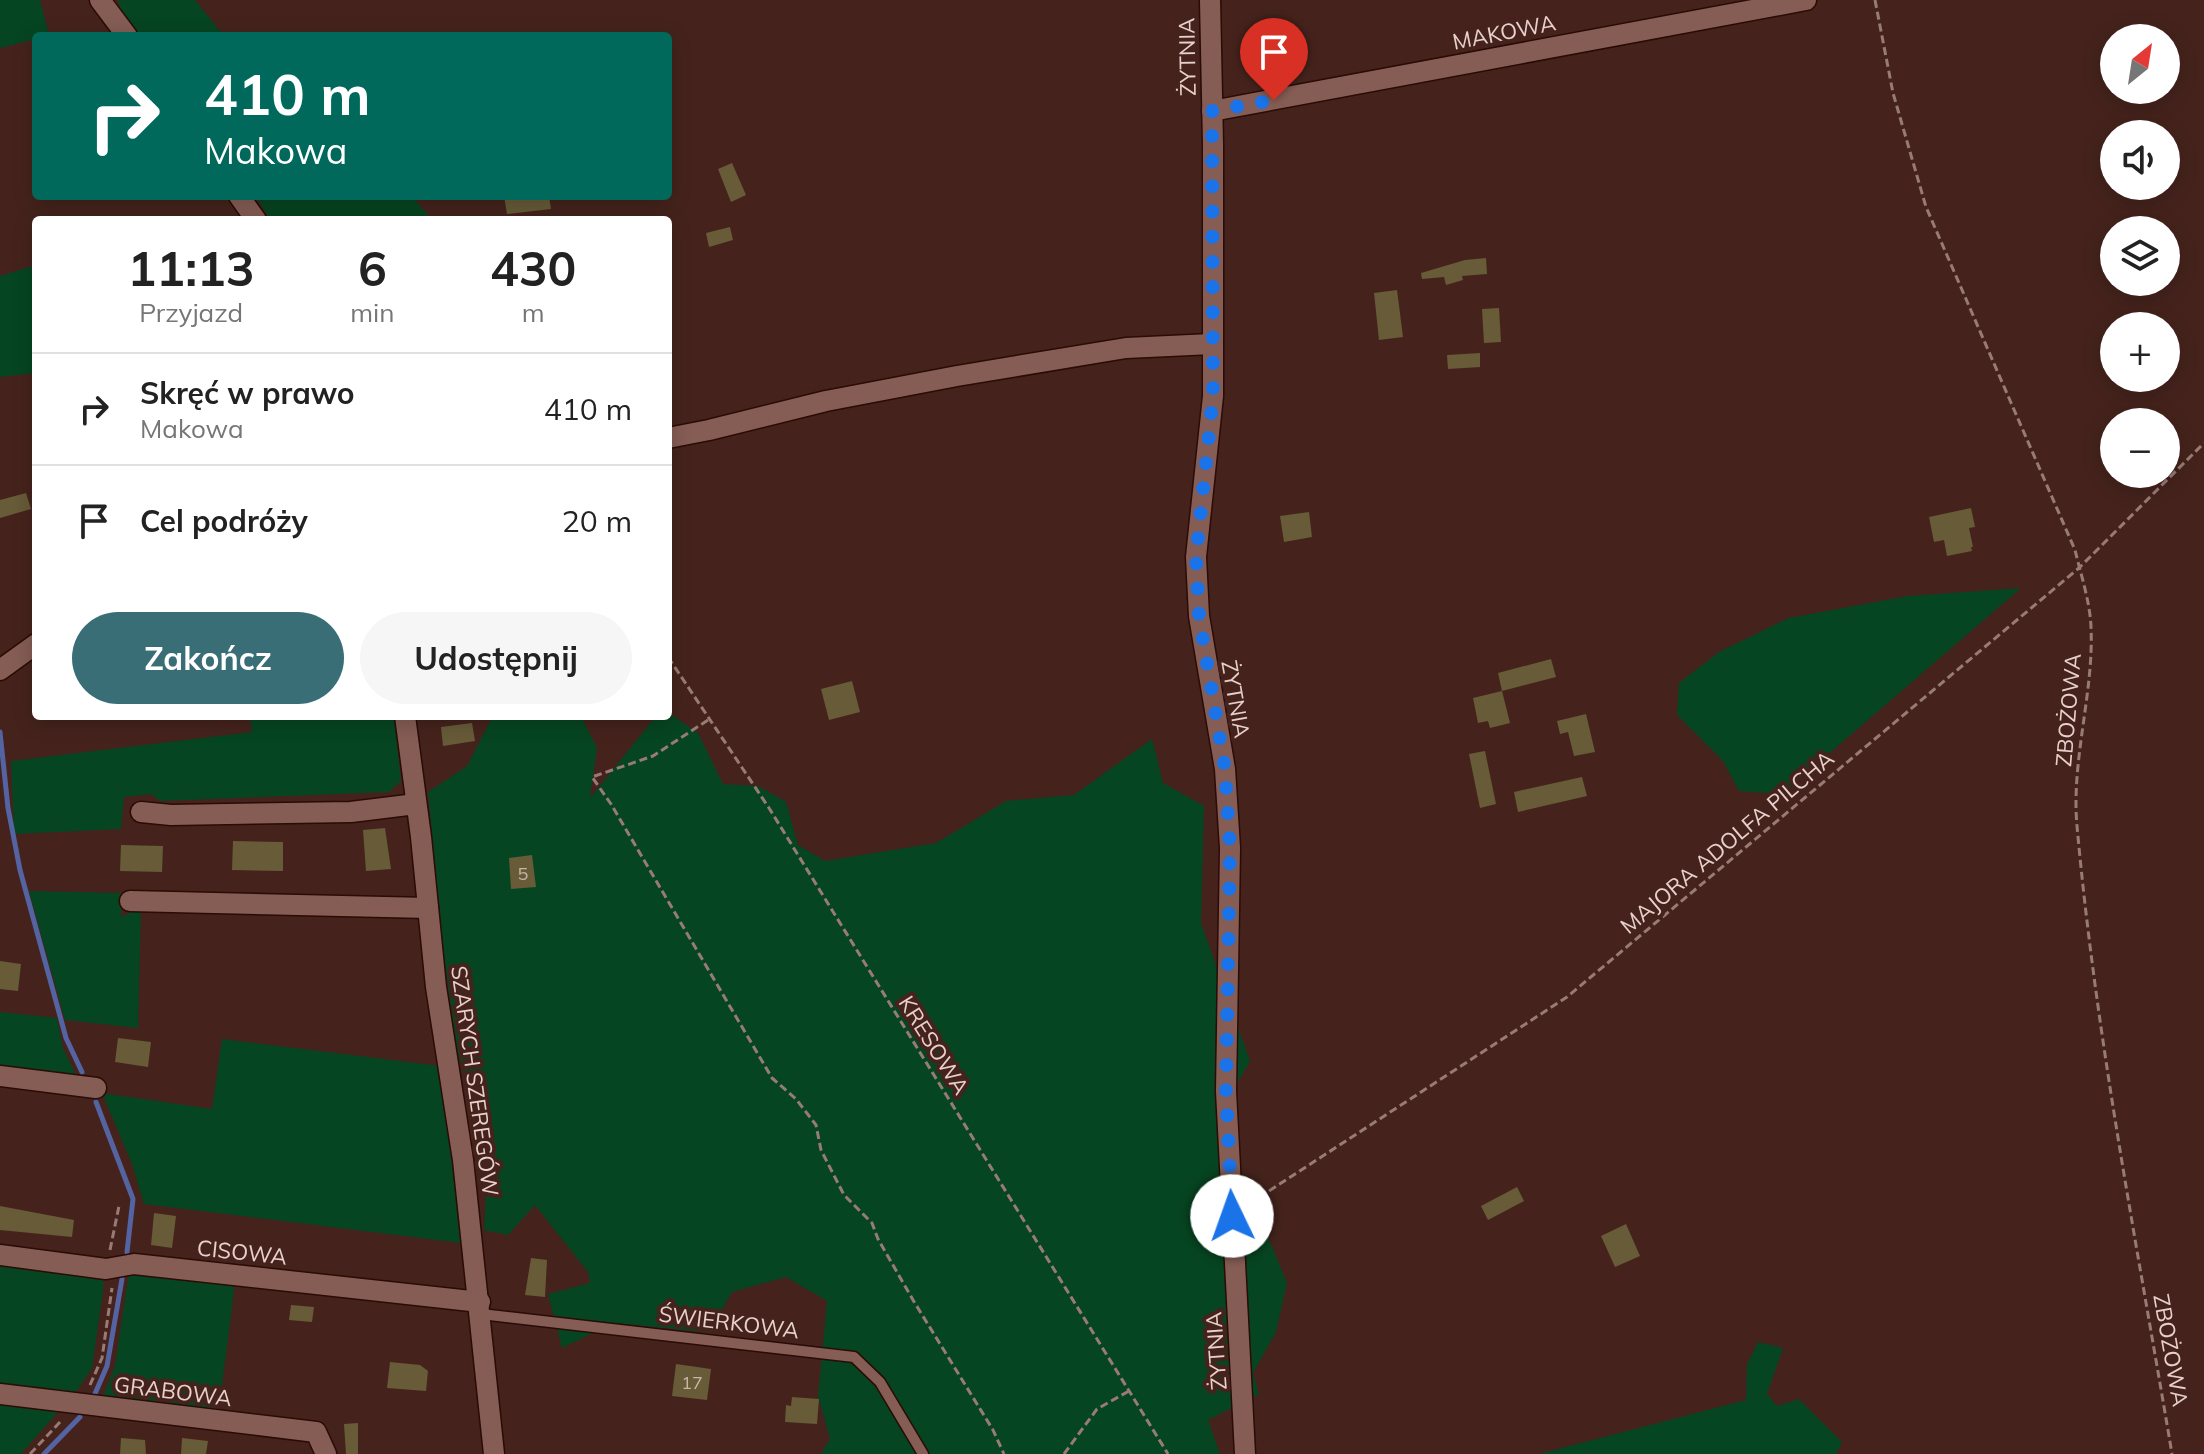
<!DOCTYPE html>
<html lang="pl">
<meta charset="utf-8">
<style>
:root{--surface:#fff;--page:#f6f6f6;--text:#222;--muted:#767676;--line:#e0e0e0;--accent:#396e77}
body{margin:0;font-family:Mulish,sans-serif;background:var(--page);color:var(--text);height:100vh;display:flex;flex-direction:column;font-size:30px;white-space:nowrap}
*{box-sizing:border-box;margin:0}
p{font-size:26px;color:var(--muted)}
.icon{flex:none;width:44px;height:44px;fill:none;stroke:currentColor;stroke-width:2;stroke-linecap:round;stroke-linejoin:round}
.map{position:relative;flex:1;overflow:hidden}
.panel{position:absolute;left:32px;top:216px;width:640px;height:504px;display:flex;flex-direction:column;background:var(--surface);border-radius:8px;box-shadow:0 4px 20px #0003}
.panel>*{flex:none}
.top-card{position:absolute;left:32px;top:32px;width:640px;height:168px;border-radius:8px;box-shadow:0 4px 20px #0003;background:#00695c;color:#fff;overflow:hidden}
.needle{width:52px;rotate:30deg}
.controls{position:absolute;left:2100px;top:24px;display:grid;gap:16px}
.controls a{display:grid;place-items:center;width:80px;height:80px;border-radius:50%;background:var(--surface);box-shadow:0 4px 20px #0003;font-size:40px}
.pin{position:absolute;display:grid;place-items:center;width:68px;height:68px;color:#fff;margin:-82px -34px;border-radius:50% 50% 50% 0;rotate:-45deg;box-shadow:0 0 8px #0007}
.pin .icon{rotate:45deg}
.me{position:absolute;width:88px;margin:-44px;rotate:357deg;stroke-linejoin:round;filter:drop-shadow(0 0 6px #0008)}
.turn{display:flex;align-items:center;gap:28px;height:168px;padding:0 40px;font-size:36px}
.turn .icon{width:104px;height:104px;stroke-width:2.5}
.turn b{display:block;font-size:56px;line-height:68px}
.eta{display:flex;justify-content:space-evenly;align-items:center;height:136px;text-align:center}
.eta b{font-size:48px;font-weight:700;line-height:56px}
.button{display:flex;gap:16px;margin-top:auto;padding:16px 40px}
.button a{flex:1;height:92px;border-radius:48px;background:var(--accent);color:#fff;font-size:32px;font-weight:700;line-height:92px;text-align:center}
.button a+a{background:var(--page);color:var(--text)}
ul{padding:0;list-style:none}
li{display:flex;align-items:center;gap:24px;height:112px;padding:0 40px;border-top:2px solid var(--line)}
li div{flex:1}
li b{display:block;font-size:30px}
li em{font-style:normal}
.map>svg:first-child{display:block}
.green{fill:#064521}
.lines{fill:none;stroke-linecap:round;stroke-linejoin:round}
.stream{stroke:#5463a1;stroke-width:5}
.building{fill:#675b38}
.lane-casing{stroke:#2a0b06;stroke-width:13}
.street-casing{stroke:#2a0b06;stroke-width:23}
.path{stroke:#987b75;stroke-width:3;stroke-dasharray:8 4;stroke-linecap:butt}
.lane{stroke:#855d55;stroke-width:10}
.street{stroke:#855d55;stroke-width:20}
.route{stroke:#1a73e8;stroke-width:14;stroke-dasharray:0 25.2}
.labels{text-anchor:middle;stroke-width:8;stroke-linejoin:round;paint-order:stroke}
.number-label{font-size:18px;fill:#c8b4a7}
.street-label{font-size:22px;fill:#e8d1cc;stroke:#45231c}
</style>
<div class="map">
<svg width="2204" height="1454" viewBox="0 0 2204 1454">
<rect width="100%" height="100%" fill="#45231c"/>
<g class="green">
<path d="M0,0H40L49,35L36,36V39L0,48Z"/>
<path d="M118,0H195L224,36H137L122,17Z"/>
<path d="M256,196H411L433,220H270Z"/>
<path d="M36,265V373L0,377V276Z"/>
<path d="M2021,588L1782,794L1739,791L1723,761L1677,715L1679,683L1719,652L1789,618L1908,596Z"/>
<path d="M668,712L698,733L723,784L758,786L786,802L798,845L825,861L936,843L1006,801L1074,795L1152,739L1163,783L1204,806L1201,923L1250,1061L1218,1116L1287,1283L1276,1332L1253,1373L1259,1394L1208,1420L1220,1454H821L830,1439L818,1396L827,1301L786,1277L732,1292L709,1332L613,1323L562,1348L548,1294L590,1283L588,1272L535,1205L508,1235L484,1230L488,1159L457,1050L441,932L428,792L467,766L493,716H581L597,748L590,798L656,716H668Z"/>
<path d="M250,716H394L401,781L389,792L160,801L151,794L124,797L121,829L14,834L11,761L252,732Z"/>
<path d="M29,891L121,893V917L141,907L138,1028L65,1020Z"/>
<path d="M0,1012L57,1018L63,1048L77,1077L0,1068Z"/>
<path d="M222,1039L441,1066L452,1135L461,1243L144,1204L132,1164L102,1093L212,1109Z"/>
<path d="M0,1263L99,1276L104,1283L92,1368L72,1398L0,1389Z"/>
<path d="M129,1271L235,1283L218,1416L102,1399L115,1366Z"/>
<path d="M1758,1342L1783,1348L1767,1394L1777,1406L1799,1399L1842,1442L1836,1454H1539L1746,1400L1747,1365Z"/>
<path d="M0,1405L58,1412L21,1454H0Z"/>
</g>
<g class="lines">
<g class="stream">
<path d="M0,732L8,808L20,870L66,1038L82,1072"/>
<path d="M96,1102L133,1199L127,1252"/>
<path d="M94,1396L107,1366L122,1279"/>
<path d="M44,1454L80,1417"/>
</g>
</g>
<g class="building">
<path d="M732,163L746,195L731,202L718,169Z"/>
<path d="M504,196H549L551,209L507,214Z"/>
<path d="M730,227L733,240L709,247L706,233Z"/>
<path d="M1486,258L1487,274L1462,276L1463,280L1446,285L1444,277L1422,279L1421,273L1465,260Z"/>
<path d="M1397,290L1403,337L1379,340L1374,293Z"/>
<path d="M1499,308L1501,342L1484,343L1482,309Z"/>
<path d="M1480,353V367L1448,369L1447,355Z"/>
<path d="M26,493L31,509L0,518V500Z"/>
<path d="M1971,508L1975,527L1969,528L1973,547H1971L1972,551L1947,556L1944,540L1934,542L1929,517Z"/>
<path d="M1309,512L1312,537L1284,542L1280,516Z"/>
<path d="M1551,659L1556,677L1502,691L1498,673Z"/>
<path d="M852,681L860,712L829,720L821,689Z"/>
<path d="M1502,691L1510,723L1490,728L1488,721L1478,723L1473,698Z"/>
<path d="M1586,714L1595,752L1574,756L1568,732L1560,734L1557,721Z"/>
<path d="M472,723L475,741L443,746L441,727Z"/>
<path d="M1485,751L1496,804L1480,808L1469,754Z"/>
<path d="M1582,777L1587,796L1518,812L1514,792Z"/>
<path d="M385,828L391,869L366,871L363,830Z"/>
<path d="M233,841L283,842V871L232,870Z"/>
<path d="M121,845L163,846L162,872L120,871Z"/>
<path d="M532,855L536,887L511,889L509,858Z"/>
<path d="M0,961L21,964L18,991L0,989Z"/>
<path d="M118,1038L151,1042L148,1067L115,1062Z"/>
<path d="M1517,1187L1524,1201L1488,1220L1481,1206Z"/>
<path d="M0,1206L74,1220L72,1237L0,1230Z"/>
<path d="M154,1213L176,1216L172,1248L151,1245Z"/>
<path d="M1626,1224L1640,1256L1615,1267L1601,1236Z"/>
<path d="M531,1258L547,1260L545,1297L525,1295Z"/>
<path d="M291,1305L314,1307L312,1322L289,1320Z"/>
<path d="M390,1362L420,1365L428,1371L426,1391L387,1388Z"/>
<path d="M676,1364L711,1369L707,1400L672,1396Z"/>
<path d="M792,1397L819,1399L817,1424L785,1422L786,1405L791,1406Z"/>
<path d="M358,1423V1454H346L344,1424Z"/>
<path d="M121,1438L145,1440L146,1454H120Z"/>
<path d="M182,1438L208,1441L206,1454H181Z"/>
</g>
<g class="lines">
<defs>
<path id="lane" d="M481,1314L854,1357L880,1382L923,1454"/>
<g id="street">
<path d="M100,0L127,36"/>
<path d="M1210,0L1213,144V396L1196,557L1199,616L1225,769L1230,848L1226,1091L1245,1454"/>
<path d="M1212,111L1806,0"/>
<path d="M239,196L256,220"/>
<path d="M668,438L709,430L826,401L957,376L1126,348L1212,344"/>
<path d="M0,670L36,644"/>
<path d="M405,716L421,837L436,987L463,1160L494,1454"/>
<path d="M141,812L171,815L351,812L416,804"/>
<path d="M130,901L428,908"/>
<path d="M0,1076L96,1088"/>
<path d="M0,1255L106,1269L134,1264L480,1302"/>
<path d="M0,1394L316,1432L326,1454"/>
</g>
</defs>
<use href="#lane" class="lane-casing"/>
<use href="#street" class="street-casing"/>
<g class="path">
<path d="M1875,0L1893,93L1926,207L2075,550C2081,575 2090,602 2091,627C2094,693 2071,760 2077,826C2096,1037 2137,1245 2172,1454"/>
<path d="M668,657L769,808L1168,1454"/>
<path d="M708,720L653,756L592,777L611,804L772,1078L796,1099L816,1125L821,1150L844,1195L872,1223L878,1239L913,1300L993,1430L1004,1454"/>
<path d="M1249,1204L1567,997L2079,568L2204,443"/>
<path d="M110,1250L119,1206"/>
<path d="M90,1385L102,1358L112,1288"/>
<path d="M30,1454L60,1422"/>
<path d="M1064,1454L1097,1409L1129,1391"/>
</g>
<use href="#lane" class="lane"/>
<use href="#street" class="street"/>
</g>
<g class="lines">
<path class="route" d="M1232,1216L1226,1091L1230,848L1225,769L1199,616L1196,557L1213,396L1212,111L1274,100"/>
</g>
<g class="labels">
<g class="number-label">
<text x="523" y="880">5</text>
<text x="692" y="1389">17</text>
</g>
<g class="street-label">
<text transform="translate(1504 32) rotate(-11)" y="8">MAKOWA</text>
<text transform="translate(1187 57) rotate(-91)" y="8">ŻYTNIA</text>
<text transform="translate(1236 699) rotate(80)" y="8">ŻYTNIA</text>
<text transform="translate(2068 710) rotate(-85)" y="8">ZBOŻOWA</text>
<text transform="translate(1727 842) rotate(-40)" y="8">MAJORA ADOLFA PILCHA</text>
<text transform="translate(934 1045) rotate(58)" y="8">KRESOWA</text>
<text transform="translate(475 1081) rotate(82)" y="8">SZARYCH SZEREGÓW</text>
<text transform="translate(242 1252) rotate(6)" y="8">CISOWA</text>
<text transform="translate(729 1322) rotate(7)" y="8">ŚWIERKOWA</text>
<text transform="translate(2171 1350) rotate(80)" y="8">ZBOŻOWA</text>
<text transform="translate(1216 1351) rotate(-94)" y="8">ŻYTNIA</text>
<text transform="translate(173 1391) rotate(7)" y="8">GRABOWA</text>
</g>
</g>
</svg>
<div class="controls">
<a><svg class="needle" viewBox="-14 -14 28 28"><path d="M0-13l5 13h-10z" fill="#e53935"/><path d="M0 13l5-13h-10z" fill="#767676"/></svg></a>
<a><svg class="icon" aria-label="sound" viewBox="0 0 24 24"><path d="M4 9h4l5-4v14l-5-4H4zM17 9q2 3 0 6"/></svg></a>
<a><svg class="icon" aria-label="layers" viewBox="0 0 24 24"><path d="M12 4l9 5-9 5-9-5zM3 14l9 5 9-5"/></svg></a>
<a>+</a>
<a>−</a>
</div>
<div class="pin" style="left:1274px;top:100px;background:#d93025"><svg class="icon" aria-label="arrive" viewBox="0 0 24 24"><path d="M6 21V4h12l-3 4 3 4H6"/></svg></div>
<svg class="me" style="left:1232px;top:1216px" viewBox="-20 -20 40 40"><circle r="19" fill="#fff"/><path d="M0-13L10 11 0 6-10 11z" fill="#1a73e8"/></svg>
<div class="top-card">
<div class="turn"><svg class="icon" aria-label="right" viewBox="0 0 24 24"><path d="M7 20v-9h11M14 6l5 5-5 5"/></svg><div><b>410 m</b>Makowa</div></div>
</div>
<section class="panel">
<div class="eta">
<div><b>11:13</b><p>Przyjazd</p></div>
<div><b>6</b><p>min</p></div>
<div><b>430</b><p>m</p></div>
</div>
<ul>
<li><svg class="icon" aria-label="right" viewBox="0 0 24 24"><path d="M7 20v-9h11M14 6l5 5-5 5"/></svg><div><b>Skręć w prawo</b><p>Makowa</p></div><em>410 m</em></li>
<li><svg class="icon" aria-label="arrive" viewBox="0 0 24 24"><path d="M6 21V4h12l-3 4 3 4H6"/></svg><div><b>Cel podróży</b></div><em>20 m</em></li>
</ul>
<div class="button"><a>Zakończ</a><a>Udostępnij</a></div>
</section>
</div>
